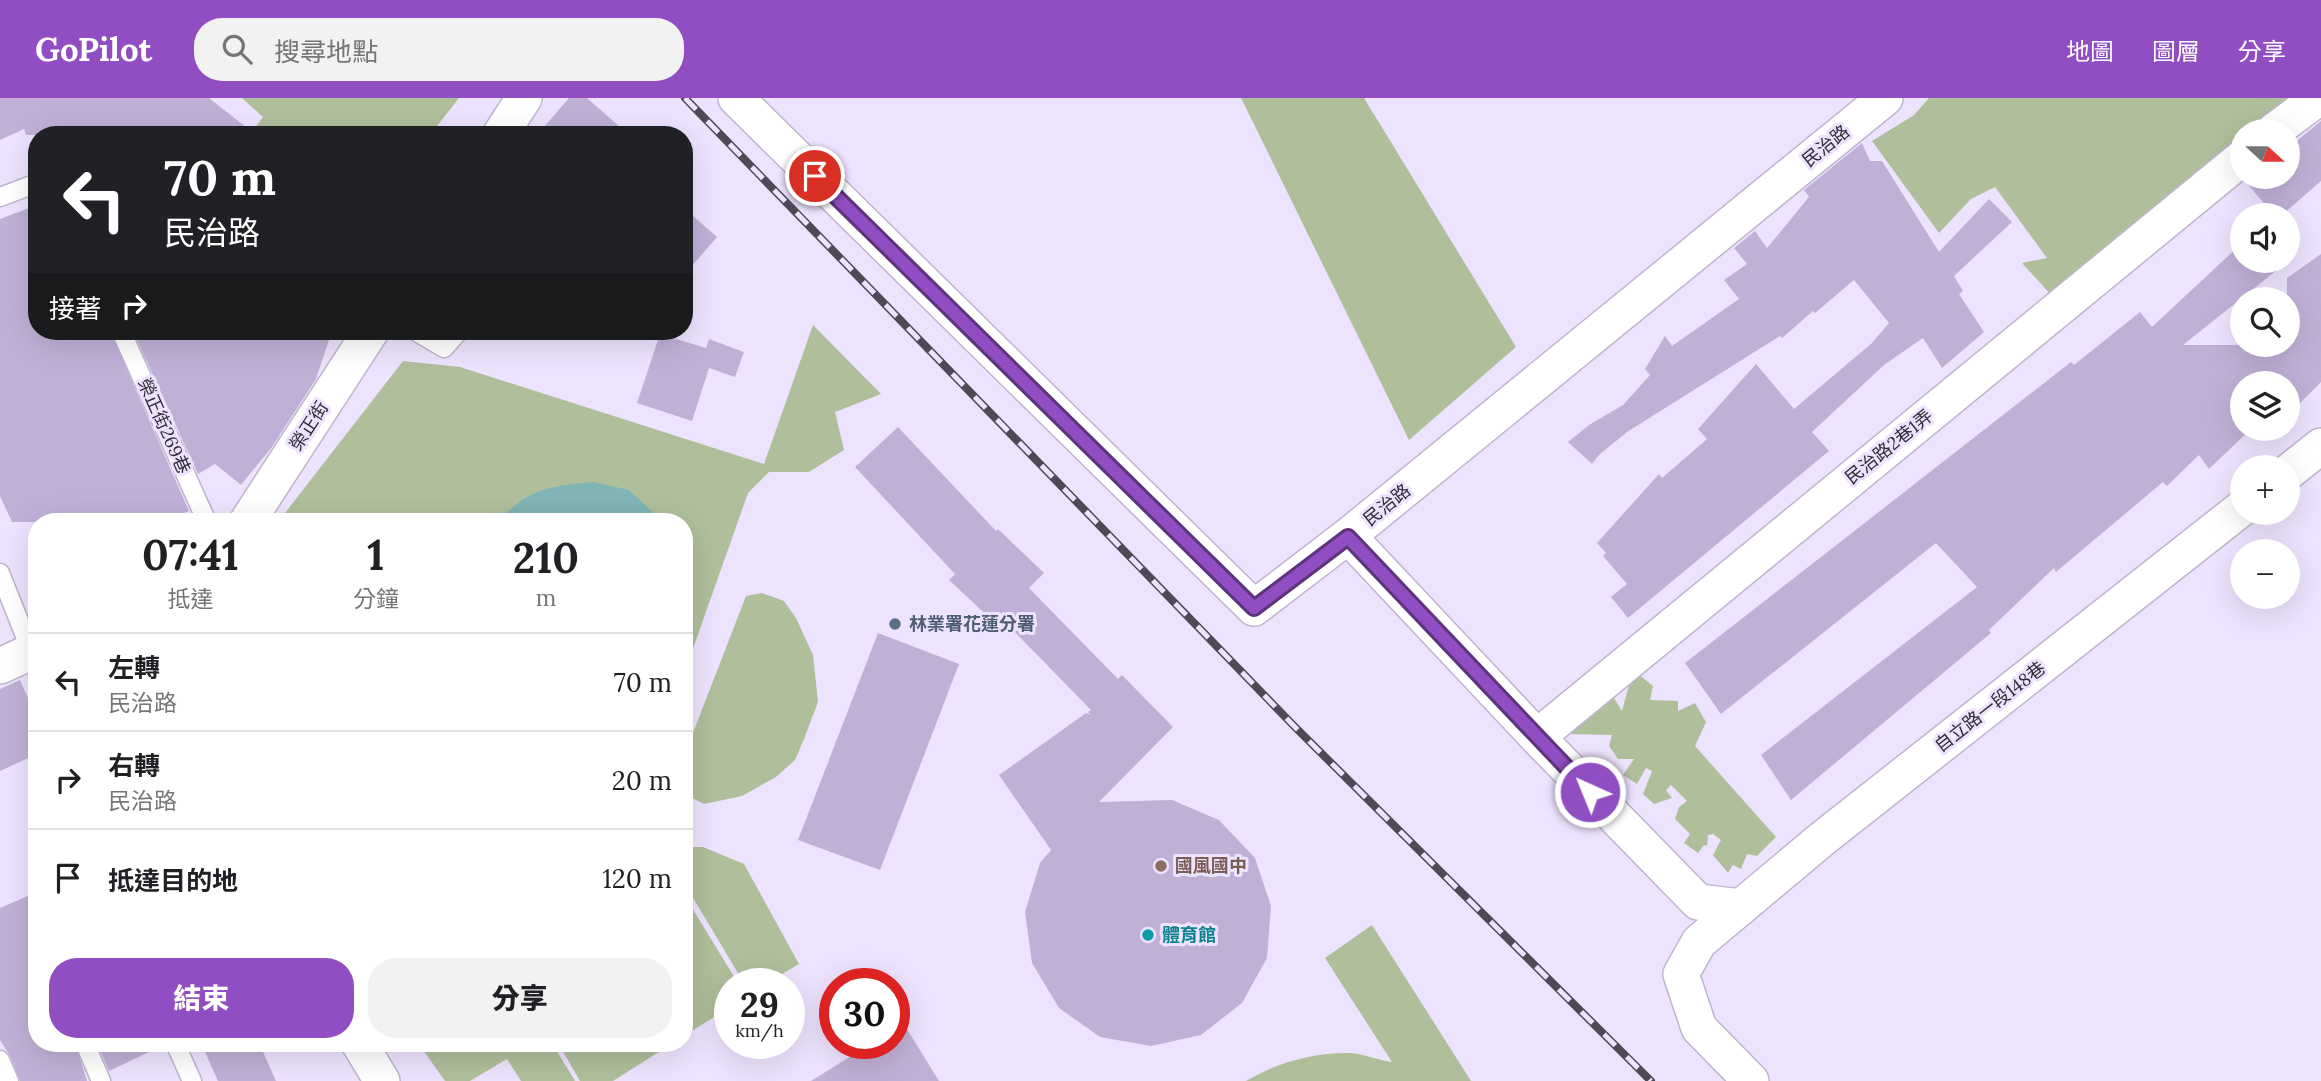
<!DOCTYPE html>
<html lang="zh-TW">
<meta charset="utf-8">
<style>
:root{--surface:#fff;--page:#f2f2f2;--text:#202124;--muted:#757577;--line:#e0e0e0;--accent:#904ec2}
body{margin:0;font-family:Lora,"Noto Sans TC",serif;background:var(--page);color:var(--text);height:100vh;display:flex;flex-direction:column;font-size:26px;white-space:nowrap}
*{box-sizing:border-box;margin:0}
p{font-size:23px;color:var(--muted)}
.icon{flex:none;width:38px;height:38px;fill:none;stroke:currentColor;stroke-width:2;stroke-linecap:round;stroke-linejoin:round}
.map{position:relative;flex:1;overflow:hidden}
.sheet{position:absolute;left:28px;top:415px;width:665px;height:539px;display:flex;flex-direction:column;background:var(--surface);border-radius:28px;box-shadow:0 7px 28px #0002}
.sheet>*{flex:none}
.top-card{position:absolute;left:28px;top:28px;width:665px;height:214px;border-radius:28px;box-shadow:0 7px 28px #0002;background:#202124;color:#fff;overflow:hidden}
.needle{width:46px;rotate:111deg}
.buttons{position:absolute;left:2230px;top:21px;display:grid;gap:14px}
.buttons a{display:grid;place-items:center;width:70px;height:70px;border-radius:50%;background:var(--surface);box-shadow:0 7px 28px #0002;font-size:35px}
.speed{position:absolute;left:714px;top:870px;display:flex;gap:14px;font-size:35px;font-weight:700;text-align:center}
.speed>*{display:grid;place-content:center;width:91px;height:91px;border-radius:50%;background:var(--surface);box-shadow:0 7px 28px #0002;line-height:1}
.speed small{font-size:18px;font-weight:400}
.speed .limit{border:10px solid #d22;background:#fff;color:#111}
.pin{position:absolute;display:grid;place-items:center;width:60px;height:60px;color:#fff;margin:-30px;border:4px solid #fff;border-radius:50%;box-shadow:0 2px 7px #0007}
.me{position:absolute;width:77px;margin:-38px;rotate:316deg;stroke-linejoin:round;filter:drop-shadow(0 0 5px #0008)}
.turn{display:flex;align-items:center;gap:24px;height:147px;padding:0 21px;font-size:32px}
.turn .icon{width:91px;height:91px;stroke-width:2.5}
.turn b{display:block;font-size:49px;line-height:60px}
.then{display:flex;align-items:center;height:66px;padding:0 21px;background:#0003;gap:14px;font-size:26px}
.eta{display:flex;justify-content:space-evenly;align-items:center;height:119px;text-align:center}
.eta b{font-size:42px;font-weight:800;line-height:49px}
.action{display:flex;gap:14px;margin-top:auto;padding:14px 21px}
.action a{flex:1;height:80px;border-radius:28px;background:var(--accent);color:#fff;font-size:28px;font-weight:800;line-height:80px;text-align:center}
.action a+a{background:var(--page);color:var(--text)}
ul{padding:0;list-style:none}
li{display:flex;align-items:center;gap:21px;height:98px;padding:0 21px;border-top:2px solid var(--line)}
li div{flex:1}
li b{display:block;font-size:26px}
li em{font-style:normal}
header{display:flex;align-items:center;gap:42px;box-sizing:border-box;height:98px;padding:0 35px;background:var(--accent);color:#fff}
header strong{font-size:33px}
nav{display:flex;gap:38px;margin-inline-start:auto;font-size:24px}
.search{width:490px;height:63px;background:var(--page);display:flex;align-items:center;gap:18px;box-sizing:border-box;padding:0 24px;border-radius:28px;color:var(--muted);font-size:26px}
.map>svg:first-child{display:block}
.green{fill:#afbf9c}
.water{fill:#80b4b5}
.building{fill:#c1b0d6}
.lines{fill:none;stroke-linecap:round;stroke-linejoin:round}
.service-casing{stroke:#bfb4ce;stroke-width:21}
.minor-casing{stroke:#bfb4ce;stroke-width:38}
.service{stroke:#fff;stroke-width:18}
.minor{stroke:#fff;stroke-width:35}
.rail-casing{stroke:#4f4957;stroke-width:8}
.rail{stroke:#eee3fe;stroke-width:5;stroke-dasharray:16;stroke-linecap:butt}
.route-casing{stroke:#5e337e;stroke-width:18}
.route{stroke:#904ec2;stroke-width:12}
.service-dot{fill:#5c6f8a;stroke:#eee3fe;stroke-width:2.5}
.education-dot{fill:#8d6e63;stroke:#eee3fe;stroke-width:2.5}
.culture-dot{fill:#0f9aa8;stroke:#eee3fe;stroke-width:2.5}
.labels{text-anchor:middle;stroke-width:6;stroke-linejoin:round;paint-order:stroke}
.street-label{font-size:18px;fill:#302b36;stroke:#eee3fe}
.service-label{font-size:18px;font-weight:bold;fill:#4e5e75;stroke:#eee3fe;text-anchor:start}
.education-label{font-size:18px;font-weight:bold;fill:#785e54;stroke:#eee3fe;text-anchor:start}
.culture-label{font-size:18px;font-weight:bold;fill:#0d838f;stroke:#eee3fe;text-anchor:start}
</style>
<header>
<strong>GoPilot</strong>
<div class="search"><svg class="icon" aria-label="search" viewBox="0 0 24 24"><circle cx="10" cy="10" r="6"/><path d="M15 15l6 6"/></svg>搜尋地點</div>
<nav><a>地圖</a><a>圖層</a><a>分享</a></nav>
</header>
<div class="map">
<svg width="2321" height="983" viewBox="0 0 2321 983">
<rect width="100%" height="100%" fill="#eee3fe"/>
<g class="green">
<path d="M242,0H459L430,37H250L263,19Z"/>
<path d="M1241,0H1364L1516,249L1409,342Z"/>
<path d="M1929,0H2291L2251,33H2242V41L2053,199L2022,165L2047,160L1995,89L1971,101L1939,135L1872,43L1914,17Z"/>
<path d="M813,227L881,296L835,314L844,352L809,374H769L748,395L684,576V424H278L403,263L460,269L764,366Z"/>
<path d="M762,495L784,503L796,520L813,557L818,604L804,641L795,662L776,679L742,698L704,706L684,696V658L746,498Z"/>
<path d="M1633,572L1653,588L1650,602L1678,603V613L1695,605L1706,624L1695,648L1776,739L1757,758L1747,756L1741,771L1733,767L1728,775L1713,757L1721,742L1713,736L1708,737L1707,748L1704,747L1698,755L1684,745L1690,736L1675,721L1679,709L1687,703L1671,687L1666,692L1672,700L1654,706L1643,696L1652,673L1646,670L1637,686L1623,677L1634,661H1618L1609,648L1612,637L1567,636L1607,589L1622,613Z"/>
<path d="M684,749H703L744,766L799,866L767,885H744L684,785Z"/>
<path d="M684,797L738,885L730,886V909L684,938Z"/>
<path d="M1372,827L1471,983H1246C1275,965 1315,954 1350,955C1364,956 1378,962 1392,964L1325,860Z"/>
<path d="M418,945H552L575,983H521L507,961L470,983H445Z"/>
<path d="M558,945H673L613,983H580Z"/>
</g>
<path class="water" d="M593,384L629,392L662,423H498C532,389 547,389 593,384Z"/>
<g class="building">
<path d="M0,0H209L256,37H26L24,31L0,42Z"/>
<path d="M569,0H587L629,37H537Z"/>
<path d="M2321,23V83L2282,117H2274L2245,83L2251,79H2287V51Z"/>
<path d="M1862,45L1870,63H1882L1939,154L1989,101L2012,124L1954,178L1963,193L1959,196L1984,234L1942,270L1923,240L1884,267L1812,334L1829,353L1628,520L1611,499L1627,486L1603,458L1606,455L1597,445L1659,376L1662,380L1707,341L1698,331L1756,266L1794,311L1872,245L1889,225L1854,182L1815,215L1813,213L1782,240L1780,238L1627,334L1599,357L1592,366L1568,344L1589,327L1623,307L1650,277L1645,271L1665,238L1672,248L1739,201L1724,182L1747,166L1734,150L1755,133L1767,150L1809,99L1804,92Z"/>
<path d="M37,107V233H110L189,413L163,424H12L0,398V121Z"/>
<path d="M684,110L717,139L684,177Z"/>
<path d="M2242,145V163H2271L2277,172L2183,247H2287V180L2321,156V284L2287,318V285H2242V331H2251L2209,371L2199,357L2167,388L2163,384L2056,474L2054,470L1989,532L1991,535L1791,702L1761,657L1977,489L1936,445L1721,616L1685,565L2071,264L2074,267L2140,214L2152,229Z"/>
<path d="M133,233H332L316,281L272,349L241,387L215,366L198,376Z"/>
<path d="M660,236L706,250L709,241L744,254L735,279L709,270L692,323L637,305Z"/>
<path d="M898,329L996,433L998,431L1044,475L1029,490L1118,581L1122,577L1173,629L1099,704L1172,702L1219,722L1255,760L1271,808L1267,860L1242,905L1201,937L1151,948L1100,939L1059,910L1032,865L1025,814L1040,765L1051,752L999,677L1086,615L1091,617L1088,614L1091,612L1001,520L996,526L949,482L955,476L855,369Z"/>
<path d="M878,535L959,566L880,772L798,742Z"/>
<path d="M20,582L28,600L37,596V656L0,673V591Z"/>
<path d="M37,794V945H75L87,983H20L10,958L0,942V810Z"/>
<path d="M894,910L939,983H811L872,945H894Z"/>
<path d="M97,945H164V947L109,973Z"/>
<path d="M201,945H259L276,983H218Z"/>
</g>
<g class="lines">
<defs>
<g id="service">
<path d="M0,99L37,85"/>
<path d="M121,233L207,424"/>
<path d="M415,233L444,250L459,233"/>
<path d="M0,475L31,553"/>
<path d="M175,945L192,983"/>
<path d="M86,948L101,983"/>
<path d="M0,962L9,983"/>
</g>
<g id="minor">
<path d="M736,0L1254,510L1348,438L1885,0"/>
<path d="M2274,33L2318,0"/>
<path d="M500,37L524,0"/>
<path d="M2287,375L2321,348"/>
<path d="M247,424L371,233"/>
<path d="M1348,438L1537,639L1698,804L1741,809"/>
<path d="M0,568L37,551"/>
<path d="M1537,639L2242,60"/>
<path d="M359,945L382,983"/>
<path d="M1751,983L1699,930L1681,876L1699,844L1822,741L2242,410"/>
</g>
</defs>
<use href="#service" class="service-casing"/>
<use href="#minor" class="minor-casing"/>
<use href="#service" class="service"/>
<use href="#minor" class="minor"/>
<defs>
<path id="rail" d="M685,0L1294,628L1651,983"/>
</defs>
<use href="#rail" class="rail-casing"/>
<use href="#rail" class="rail"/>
</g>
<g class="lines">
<defs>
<path id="route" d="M815,78L1254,510L1348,439L1590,694"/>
</defs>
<use href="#route" class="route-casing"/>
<use href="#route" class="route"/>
</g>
<circle class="service-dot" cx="895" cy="526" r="7"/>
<circle class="education-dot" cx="1161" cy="768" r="7"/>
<circle class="culture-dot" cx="1148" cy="837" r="7"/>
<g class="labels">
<g class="street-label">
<text transform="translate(1826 48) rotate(-39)" y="6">民治路</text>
<text transform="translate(164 328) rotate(66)" y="6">榮正街269巷</text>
<text transform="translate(309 328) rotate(-57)" y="6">榮正街</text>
<text transform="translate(1889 349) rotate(-39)" y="6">民治路2巷1弄</text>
<text transform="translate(1387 407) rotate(-39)" y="6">民治路</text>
<text transform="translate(1990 609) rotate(-38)" y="6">自立路一段148巷</text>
</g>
<g class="service-label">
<text x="909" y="532">林業署花蓮分署</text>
</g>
<g class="education-label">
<text x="1175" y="774">國風國中</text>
</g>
<g class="culture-label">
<text x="1162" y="843">體育館</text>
</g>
</g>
</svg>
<div class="buttons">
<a><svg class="needle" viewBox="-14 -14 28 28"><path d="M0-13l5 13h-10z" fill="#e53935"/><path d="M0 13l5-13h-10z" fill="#757577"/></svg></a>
<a><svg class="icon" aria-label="sound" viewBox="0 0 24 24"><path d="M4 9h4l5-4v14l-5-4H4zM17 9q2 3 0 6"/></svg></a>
<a><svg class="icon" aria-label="search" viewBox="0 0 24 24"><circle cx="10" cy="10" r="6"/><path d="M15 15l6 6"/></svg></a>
<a><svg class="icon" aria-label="layers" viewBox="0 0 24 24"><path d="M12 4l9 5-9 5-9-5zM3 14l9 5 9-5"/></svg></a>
<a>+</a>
<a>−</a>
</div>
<div class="speed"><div>29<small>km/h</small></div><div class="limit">30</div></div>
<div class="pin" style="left:815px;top:78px;background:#d93025"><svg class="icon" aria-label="arrive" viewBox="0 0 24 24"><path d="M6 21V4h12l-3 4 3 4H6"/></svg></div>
<svg class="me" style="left:1590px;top:694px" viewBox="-20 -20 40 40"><circle r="17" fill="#904ec2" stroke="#fff" stroke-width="3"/><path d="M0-11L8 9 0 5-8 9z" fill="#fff"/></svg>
<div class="top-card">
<div class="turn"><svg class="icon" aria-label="left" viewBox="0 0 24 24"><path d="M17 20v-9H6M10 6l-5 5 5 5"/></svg><div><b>70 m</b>民治路</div></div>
<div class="then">接著<svg class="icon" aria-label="right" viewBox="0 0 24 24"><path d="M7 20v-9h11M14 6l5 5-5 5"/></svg></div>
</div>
<section class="sheet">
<div class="eta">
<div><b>07:41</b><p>抵達</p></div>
<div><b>1</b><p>分鐘</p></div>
<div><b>210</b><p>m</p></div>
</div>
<ul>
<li><svg class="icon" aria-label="left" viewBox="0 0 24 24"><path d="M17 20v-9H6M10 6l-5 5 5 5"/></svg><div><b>左轉</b><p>民治路</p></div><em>70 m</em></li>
<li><svg class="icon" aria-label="right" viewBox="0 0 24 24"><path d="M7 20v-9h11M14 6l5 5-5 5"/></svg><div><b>右轉</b><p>民治路</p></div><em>20 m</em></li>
<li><svg class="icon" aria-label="arrive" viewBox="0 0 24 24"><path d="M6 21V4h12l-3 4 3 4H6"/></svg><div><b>抵達目的地</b></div><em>120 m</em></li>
</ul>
<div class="action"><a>結束</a><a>分享</a></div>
</section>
</div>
